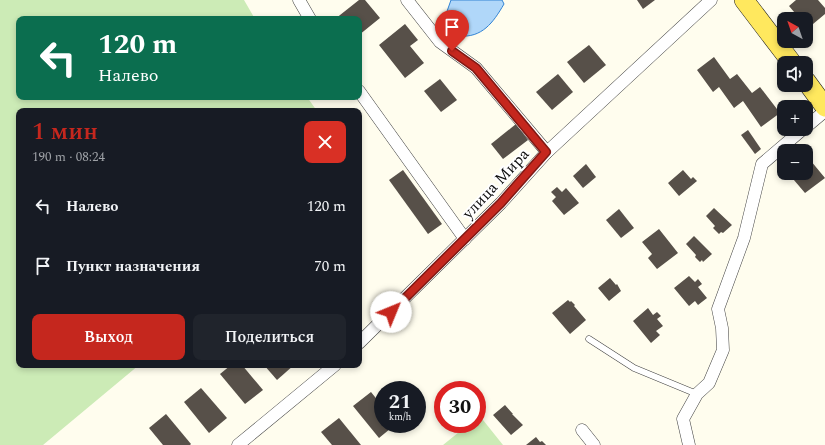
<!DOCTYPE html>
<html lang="ru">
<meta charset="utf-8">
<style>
:root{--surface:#171b24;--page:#20242c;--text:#f1f3f6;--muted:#9ea1a6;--accent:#c5271e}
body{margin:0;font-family:Spectral,serif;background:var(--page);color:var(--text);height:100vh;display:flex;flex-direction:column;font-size:15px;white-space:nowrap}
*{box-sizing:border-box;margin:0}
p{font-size:13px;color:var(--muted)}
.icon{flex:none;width:22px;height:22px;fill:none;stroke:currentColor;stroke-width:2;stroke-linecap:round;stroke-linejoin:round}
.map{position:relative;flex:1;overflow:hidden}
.side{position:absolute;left:16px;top:108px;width:346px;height:260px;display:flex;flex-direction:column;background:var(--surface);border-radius:8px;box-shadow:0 2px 6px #0003}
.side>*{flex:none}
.top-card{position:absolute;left:16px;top:16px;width:346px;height:84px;border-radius:8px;box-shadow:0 2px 6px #0003;background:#0b6e4f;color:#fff;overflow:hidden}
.needle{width:26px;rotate:320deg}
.controls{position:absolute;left:777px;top:12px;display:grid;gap:8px}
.controls a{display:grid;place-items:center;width:36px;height:36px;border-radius:8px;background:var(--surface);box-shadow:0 2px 6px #0003;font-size:20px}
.speed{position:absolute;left:374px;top:381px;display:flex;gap:8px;font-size:20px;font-weight:700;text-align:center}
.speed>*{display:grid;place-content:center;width:52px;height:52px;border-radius:50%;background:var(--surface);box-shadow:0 2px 6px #0003;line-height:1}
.speed small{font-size:10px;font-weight:400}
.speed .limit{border:6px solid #d22;background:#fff;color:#111}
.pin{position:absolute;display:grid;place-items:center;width:34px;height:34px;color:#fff;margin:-41px -17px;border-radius:50% 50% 50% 0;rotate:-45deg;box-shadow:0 0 4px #0007}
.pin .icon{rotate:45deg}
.me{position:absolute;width:44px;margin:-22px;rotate:45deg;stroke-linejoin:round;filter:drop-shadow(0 0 3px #0008)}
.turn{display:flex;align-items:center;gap:14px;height:84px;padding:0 16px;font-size:18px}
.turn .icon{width:52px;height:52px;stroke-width:2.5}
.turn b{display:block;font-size:28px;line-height:34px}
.round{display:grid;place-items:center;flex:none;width:42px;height:42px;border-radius:8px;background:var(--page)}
.headline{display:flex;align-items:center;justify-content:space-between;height:68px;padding:0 16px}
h1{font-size:24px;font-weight:600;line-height:30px;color:var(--accent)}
.primary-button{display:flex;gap:8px;margin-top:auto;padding:8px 16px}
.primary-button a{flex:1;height:46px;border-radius:8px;background:var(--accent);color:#fff;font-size:16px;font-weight:600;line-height:46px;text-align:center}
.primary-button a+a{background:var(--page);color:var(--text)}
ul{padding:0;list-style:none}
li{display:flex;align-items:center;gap:12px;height:60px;padding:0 16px}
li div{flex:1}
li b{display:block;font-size:15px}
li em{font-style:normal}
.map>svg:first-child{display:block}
.green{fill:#ccebb6}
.water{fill:#b0d7f9;stroke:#3384d4}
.building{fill:#575049}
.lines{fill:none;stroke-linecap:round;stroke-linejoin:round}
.lane-casing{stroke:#414141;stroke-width:7}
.street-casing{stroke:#414141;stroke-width:13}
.primary-casing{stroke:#1f1f1f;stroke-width:20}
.lane{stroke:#fff;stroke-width:6}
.street{stroke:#fff;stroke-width:12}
.primary{stroke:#ffe85e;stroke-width:19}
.route-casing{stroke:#801914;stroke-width:10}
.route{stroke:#c5271e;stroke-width:7}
.labels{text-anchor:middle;stroke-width:4;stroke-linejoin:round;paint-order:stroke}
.street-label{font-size:16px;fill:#0e0e0e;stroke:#fff}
</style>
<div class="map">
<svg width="825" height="445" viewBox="0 0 825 445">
<rect width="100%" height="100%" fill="#fffdee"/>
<g class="green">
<path d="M0,0H244L255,19H19V97H307L317,111H19V365H139L43,445H0Z"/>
<path d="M479,415L503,445H443L469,424H477V417Z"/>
</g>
<path class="water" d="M451,0H502L504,4C493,23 482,38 459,36L445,17Z"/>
<g class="building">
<path d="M359,0H365L380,18L359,35V19H335Z"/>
<path d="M637,0H655L643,9Z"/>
<path d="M796,0H818L825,8V14L807,29L806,27V19H800L789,6Z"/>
<path d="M405,24L418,40L410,46L424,63L405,78L379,45Z"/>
<path d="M589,45L606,65L584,83L567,62Z"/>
<path d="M714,57L730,79L737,74L752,93L760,87L780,113L761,127L743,101L734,108L719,87L713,92L697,70Z"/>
<path d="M558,74L573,92L552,110L536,92Z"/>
<path d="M440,79L457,100L441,112L424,91Z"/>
<path d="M516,124L528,140L503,159L491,144Z"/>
<path d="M748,130L761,149L755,154L741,135Z"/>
<path d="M806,155L825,178L805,193L788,173H806Z"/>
<path d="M586,164L596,177L583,188L573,176Z"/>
<path d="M403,170L442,224L428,234L389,180Z"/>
<path d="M683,170L691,179L693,177L697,181L679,196L668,183Z"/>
<path d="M557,187L562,192L566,188L579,203L564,215L552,201L556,197L551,192Z"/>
<path d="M714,208L732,225L723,233L721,232L719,234L713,228L715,226L706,216Z"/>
<path d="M619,209L634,228L621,238L606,220Z"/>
<path d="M659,229L678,253L657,269L648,258L652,254L642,242Z"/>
<path d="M694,236L712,254L703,262L702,260L700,262L695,257L696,255L686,244Z"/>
<path d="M689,276L695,282L698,279L702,284L698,287L707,298L698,305L695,301L689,306L674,288Z"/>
<path d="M610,278L616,285L617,284L621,291L609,301L598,288Z"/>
<path d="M568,300L570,302L571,301L575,305L574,306L586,320L570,334L552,313Z"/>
<path d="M648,308L653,315L657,312L661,316L657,319L663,326L656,331L660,335L651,343L633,321Z"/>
<path d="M231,365H242L263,390L245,404L220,374Z"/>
<path d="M264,365H294L277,380Z"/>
<path d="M201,388L227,418L209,433L184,402Z"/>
<path d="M371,392L383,407V424H396L379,438L353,406Z"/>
<path d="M505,405L513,414H512L523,425L511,435L493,415Z"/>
<path d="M166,414L191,444L190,445H163L149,428Z"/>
<path d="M339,418L361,445H332L321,432Z"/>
<path d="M536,437L540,442L542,441L546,445H526Z"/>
</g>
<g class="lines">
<defs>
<path id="lane" d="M589,339L634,368L697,394"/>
<g id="street">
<path d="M299,0L310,19"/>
<path d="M407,0L440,42L476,68L547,152"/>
<path d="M359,91L465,239"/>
<path d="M806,127L825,111"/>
<path d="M359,343L501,203L547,152L711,0"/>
<path d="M582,430L594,445"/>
<path d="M238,445L335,365"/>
<path d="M689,445L683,419L697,394L709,383L723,350L722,328L718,309L744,238L762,164L803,129"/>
</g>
<g id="primary">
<path d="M744,0L792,63"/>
<path d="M806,81L825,107"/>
</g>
</defs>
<use href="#lane" class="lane-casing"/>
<use href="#street" class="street-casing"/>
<use href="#primary" class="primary-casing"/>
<use href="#lane" class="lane"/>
<use href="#street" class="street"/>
<use href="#primary" class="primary"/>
</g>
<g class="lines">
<defs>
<path id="route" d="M391,312L501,203L546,152L476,68L452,51"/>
</defs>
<use href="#route" class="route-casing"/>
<use href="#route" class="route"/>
</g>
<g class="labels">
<g class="street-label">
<text transform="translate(495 183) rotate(-47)" y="6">улица Мира</text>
</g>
</g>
</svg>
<div class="controls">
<a><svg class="needle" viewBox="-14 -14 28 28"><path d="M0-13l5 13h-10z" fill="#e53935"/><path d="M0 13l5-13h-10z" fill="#9ea1a6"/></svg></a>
<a><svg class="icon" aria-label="sound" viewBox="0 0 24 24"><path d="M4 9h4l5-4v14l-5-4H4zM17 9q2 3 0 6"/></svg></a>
<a>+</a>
<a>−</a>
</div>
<div class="speed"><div>21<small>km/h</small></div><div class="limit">30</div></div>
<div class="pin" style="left:452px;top:51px;background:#d93025"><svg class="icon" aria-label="arrive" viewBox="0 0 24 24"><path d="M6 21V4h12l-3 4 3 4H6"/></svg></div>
<svg class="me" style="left:391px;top:312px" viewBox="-20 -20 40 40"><circle r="19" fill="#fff"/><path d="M0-13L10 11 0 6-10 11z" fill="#c5271e"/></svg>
<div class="top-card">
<div class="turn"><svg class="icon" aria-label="left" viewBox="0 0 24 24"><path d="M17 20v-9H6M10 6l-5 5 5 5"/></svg><div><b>120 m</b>Налево</div></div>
</div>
<section class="side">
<div class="headline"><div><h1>1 мин</h1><p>190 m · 08:24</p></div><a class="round" style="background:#d93025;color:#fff"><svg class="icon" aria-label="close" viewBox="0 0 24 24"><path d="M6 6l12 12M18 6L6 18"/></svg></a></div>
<ul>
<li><svg class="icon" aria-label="left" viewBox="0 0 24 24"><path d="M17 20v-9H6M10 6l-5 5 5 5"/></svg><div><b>Налево</b></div><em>120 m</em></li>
<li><svg class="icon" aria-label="arrive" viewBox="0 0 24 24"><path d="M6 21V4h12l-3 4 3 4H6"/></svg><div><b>Пункт назначения</b></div><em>70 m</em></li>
</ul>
<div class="primary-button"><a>Выход</a><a>Поделиться</a></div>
</section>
</div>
